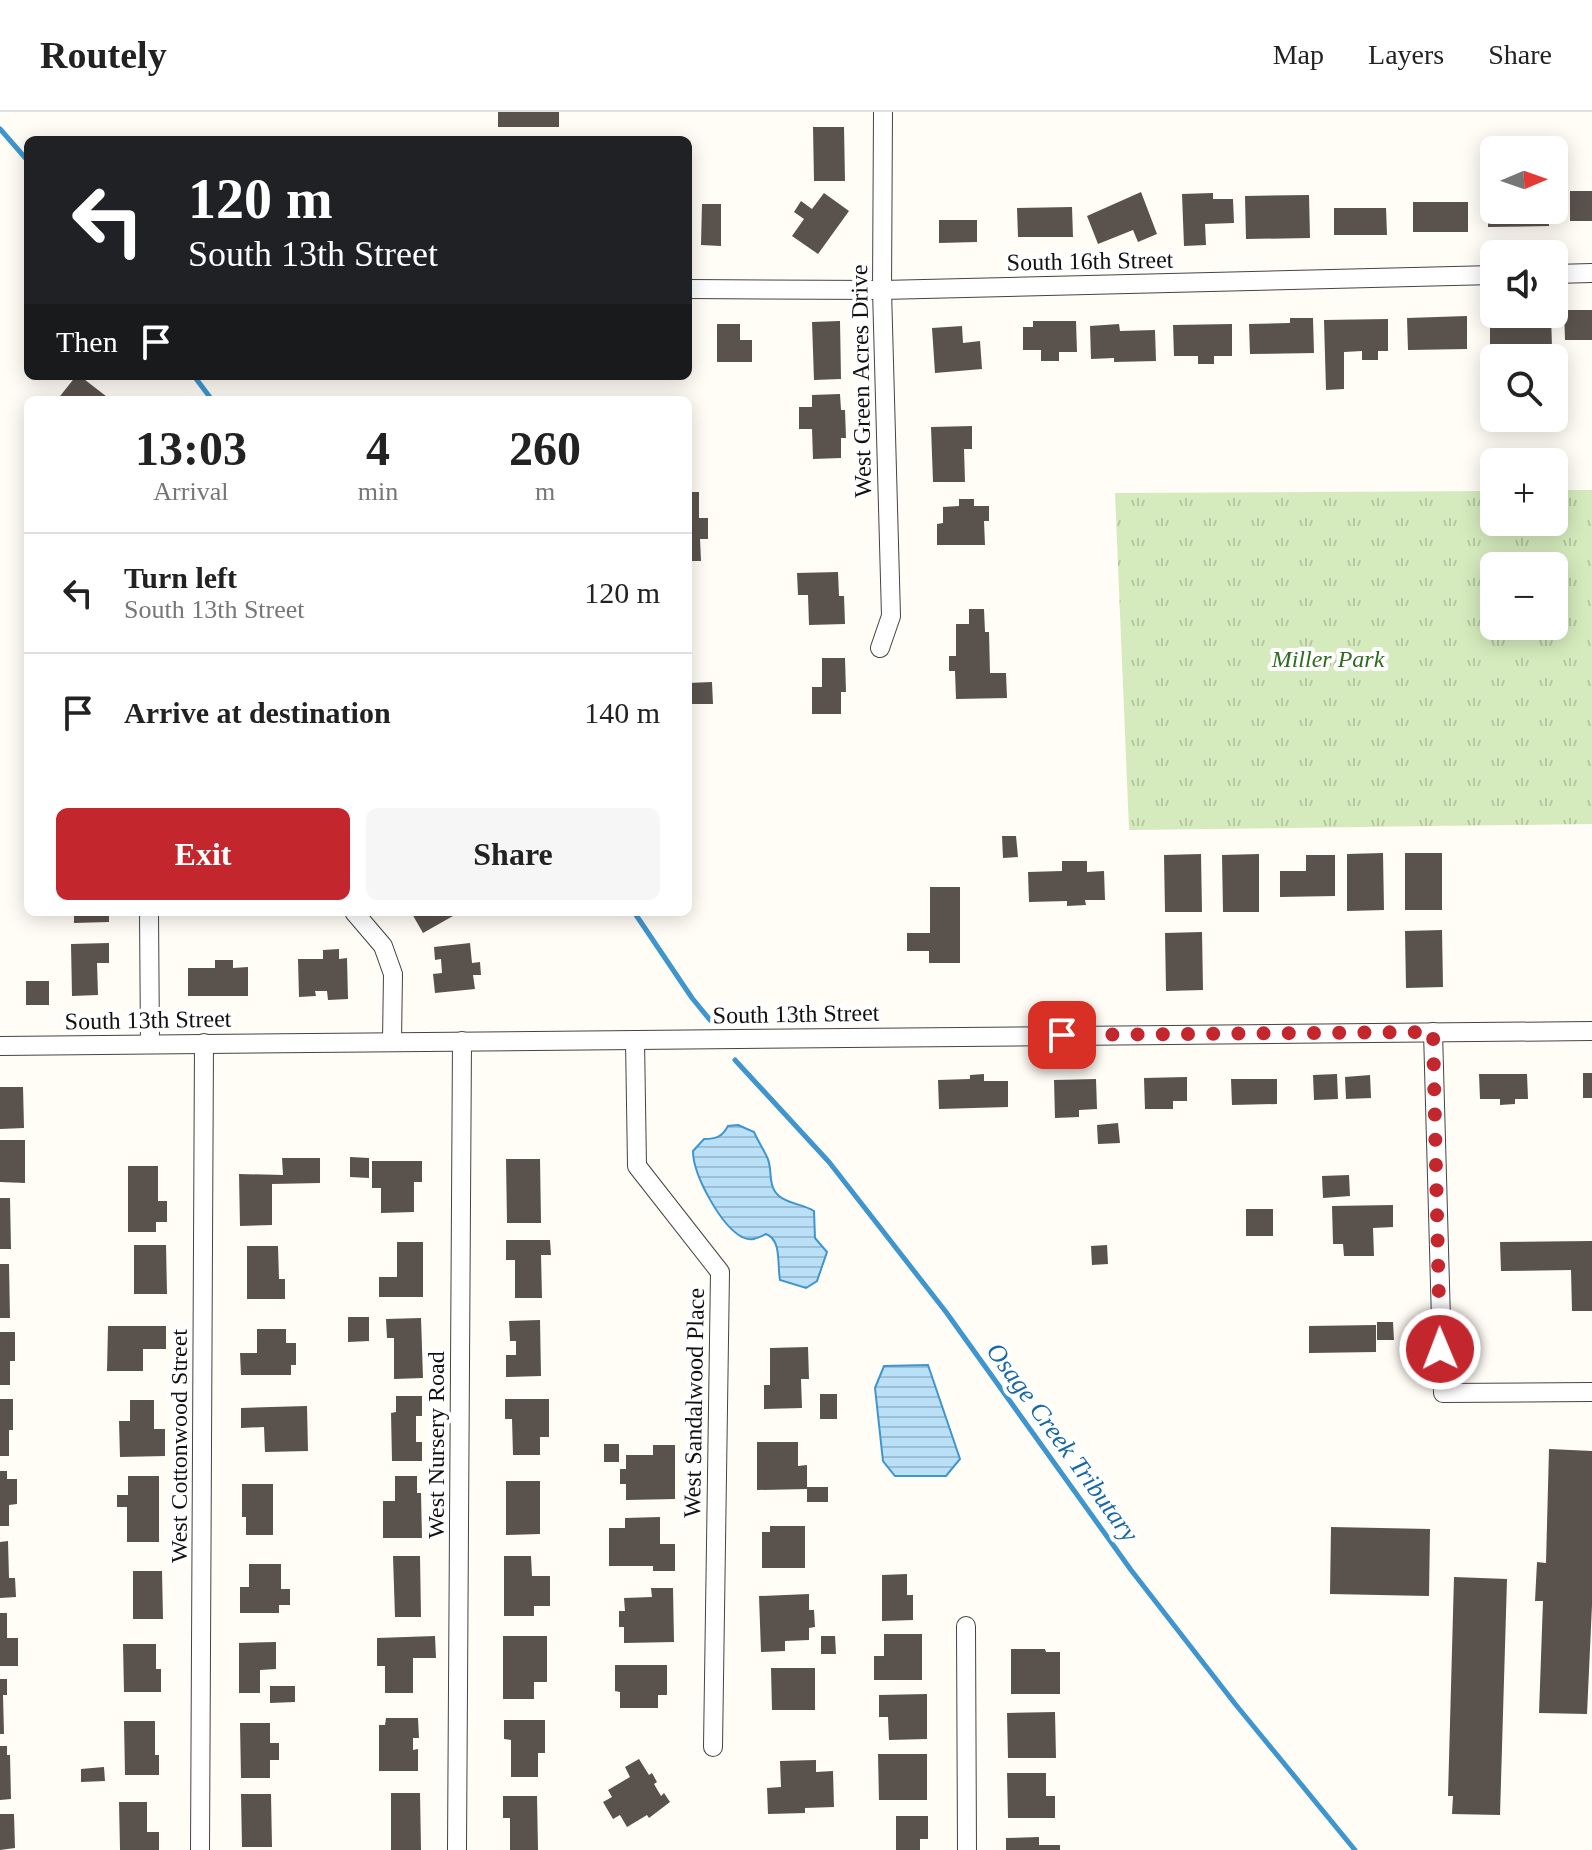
<!DOCTYPE html>
<meta charset="utf-8">
<style>
:root{--surface:#fff;--page:#f6f6f6;--text:#222;--muted:#767676;--line:#e0e0e0;--accent:#c4262e}
body{margin:0;font-family:Georgia,serif;background:var(--page);color:var(--text);height:100vh;display:flex;flex-direction:column;font-size:30px;white-space:nowrap}
*{box-sizing:border-box;margin:0}
p{font-size:26px;color:var(--muted)}
.icon{flex:none;width:44px;height:44px;fill:none;stroke:currentColor;stroke-width:2;stroke-linecap:round;stroke-linejoin:round}
.map{position:relative;flex:1;overflow:hidden}
.details{position:absolute;left:24px;top:284px;width:668px;height:520px;display:flex;flex-direction:column;background:var(--surface);border-radius:12px;box-shadow:0 4px 20px #0003}
.details>*{flex:none}
.top-card{position:absolute;left:24px;top:24px;width:668px;height:244px;border-radius:12px;box-shadow:0 4px 20px #0003;background:#202124;color:#fff;overflow:hidden}
.needle{width:52px;rotate:88deg}
.controls{position:absolute;left:1480px;top:24px;display:grid;gap:16px}
.controls a{display:grid;place-items:center;width:88px;height:88px;border-radius:12px;background:var(--surface);box-shadow:0 4px 20px #0003;font-size:40px}
.pin{position:absolute;display:grid;place-items:center;width:68px;height:68px;color:#fff;margin:-34px;border-radius:16px;box-shadow:0 4px 12px #0006}
.me{position:absolute;width:88px;margin:-44px;rotate:359deg;stroke-linejoin:round;filter:drop-shadow(0 0 6px #0008)}
.turn{display:flex;align-items:center;gap:28px;height:168px;padding:0 32px;font-size:36px}
.turn .icon{width:104px;height:104px;stroke-width:2.5}
.turn b{display:block;font-size:56px;line-height:68px}
.then{display:flex;align-items:center;height:76px;padding:0 32px;background:#0003;gap:16px;font-size:30px}
.eta{display:flex;justify-content:space-evenly;align-items:center;height:136px;text-align:center}
.eta b{font-size:48px;font-weight:700;line-height:56px}
.primary-button{display:flex;gap:16px;margin-top:auto;padding:16px 32px}
.primary-button a{flex:1;height:92px;border-radius:12px;background:var(--accent);color:#fff;font-size:32px;font-weight:700;line-height:92px;text-align:center}
.primary-button a+a{background:var(--page);color:var(--text)}
ul{padding:0;list-style:none}
li{display:flex;align-items:center;gap:24px;height:120px;padding:0 32px;border-top:2px solid var(--line)}
li div{flex:1}
li b{display:block;font-size:30px}
li em{font-style:normal}
header{display:flex;align-items:center;gap:48px;box-sizing:border-box;height:112px;padding:0 40px;background:var(--surface);border-bottom:2px solid var(--line)}
header strong{font-size:38px}
nav{display:flex;gap:44px;margin-inline-start:auto;font-size:28px}
.map>svg:first-child{display:block}
.grass{fill:url(#grass-tufts);fill-rule:evenodd}
.water{fill:url(#water-rules);stroke:#3f96cf;stroke-width:2}
.lines{fill:none;stroke-linecap:round;stroke-linejoin:round}
.stream{stroke:#3f96cf;stroke-width:5}
.building{fill:#5a524d}
.minor-casing{stroke:#444;stroke-width:20}
.minor{stroke:#fff;stroke-width:18}
.route{stroke:#c4262e;stroke-width:14;stroke-dasharray:0 25.2}
.labels{text-anchor:middle;stroke-width:8;stroke-linejoin:round;paint-order:stroke}
.street-label{font-size:24px;fill:#111;stroke:#fff}
.park-label{font-size:24px;font-style:italic;fill:#2f6b1f;stroke:#fff}
.water-label{font-size:26px;font-style:italic;fill:#1768a6;stroke:#fff}
</style>
<header>
<strong>Routely</strong>
<nav><a>Map</a><a>Layers</a><a>Share</a></nav>
</header>
<div class="map">
<svg width="1592" height="1738" viewBox="0 0 1592 1738">
<defs>
<pattern id="grass-tufts" width="24" height="20" patternUnits="userSpaceOnUse" patternTransform="scale(2)"><rect width="24" height="20" fill="#d5ebbd"/><path d="M3 7l-1-3M5 7V3M7 7l1-3M15 17l-1-3M17 17v-4M19 17l1-3" fill="none" stroke="#b6c8a1"/></pattern>
<pattern id="water-rules" width="6" height="5" patternUnits="userSpaceOnUse" patternTransform="scale(2)"><rect width="6" height="5" fill="#b9e0f7"/><path d="M0 2.5h6" fill="none" stroke="#9ebfd3"/></pattern>
</defs>
<rect width="100%" height="100%" fill="#fffdf5"/>
<path class="grass" d="M1554,378H1592V712L1129,718L1115,381L1494,379V410H1554ZM1494,454H1554V514H1494Z"/>
<g class="water">
<path d="M738,1013L754,1020C758,1029 762,1035 766,1043C774,1055 766,1073 779,1084C788,1092 803,1092 814,1099L815,1126L827,1140L817,1169L806,1176L780,1168C777,1153 782,1128 766,1122C758,1126 751,1130 742,1125C721,1114 693,1063 693,1039L704,1027C716,1027 722,1025 728,1014Z"/>
<path d="M928,1253L960,1347L946,1364H895L883,1349L875,1276L884,1254Z"/>
</g>
<g class="lines">
<g class="stream">
<path d="M0,17L28,49"/>
<path d="M194,264L212,288"/>
<path d="M634,800L692,886L710,908"/>
<path d="M735,948L829,1050L946,1200L1131,1458L1236,1593L1355,1738"/>
</g>
</g>
<g class="building">
<rect x="498" y="0" width="61" height="15"/>
<path d="M813,15H844L845,69H814Z"/>
<rect x="1570" y="79" width="22" height="30"/>
<path d="M1141,80L1157,122L1138,130L1133,118L1098,132L1087,104Z"/>
<path d="M824,81L849,99L818,142L792,124L804,107L794,100L801,89L812,97Z"/>
<path d="M1213,81V87H1233L1234,111L1205,112L1206,133L1184,134L1182,82Z"/>
<path d="M1309,83L1310,126L1246,127L1245,84Z"/>
<path d="M1488,84H1494V98H1548L1549,114L1488,115Z"/>
<rect x="1413" y="90" width="55" height="30"/>
<path d="M702,92H721V134L701,133Z"/>
<path d="M1072,95L1073,125H1018L1017,96Z"/>
<path d="M1334,96H1386L1387,123H1334Z"/>
<path d="M939,108H977V130L939,131Z"/>
<path d="M1564,198H1592V228H1565Z"/>
<path d="M1551,203L1552,236L1490,234V204Z"/>
<path d="M1467,204V237L1408,238L1407,206Z"/>
<path d="M1290,206H1313L1314,241L1250,242L1249,212L1290,211Z"/>
<path d="M1388,207V239H1378V248H1362V239L1344,240V277L1326,278L1324,208Z"/>
<path d="M840,209L841,267L814,268L812,210Z"/>
<path d="M1033,209H1076L1077,240H1059V249H1041V238H1023V215H1033Z"/>
<path d="M717,212H740V228H752V250H717Z"/>
<path d="M1119,212L1120,219L1155,218L1156,249L1114,250V246L1091,247L1090,214Z"/>
<path d="M1232,212V244H1214V252H1198V244H1174L1173,213Z"/>
<path d="M962,214L963,231L980,229L982,257L935,261L932,216Z"/>
<path d="M76,264H80L111,288H57Z"/>
<path d="M840,282L841,298H845L846,326H841V346L813,347L812,317H799V295H812V283Z"/>
<path d="M972,314V337H964L965,370H933L931,315Z"/>
<path d="M688,380H699V406H708V427H700L701,449H688Z"/>
<path d="M959,387H974V394H989V409H984L985,433H937V412L943,411V395L959,394Z"/>
<path d="M838,460L839,484H844L845,512L809,513L808,483H798L797,461Z"/>
<path d="M969,497H984L985,520H989L990,561H1006L1007,586L956,587L955,559H949V544H956V512H969Z"/>
<path d="M822,546H845L846,580H841V602H812V575H822Z"/>
<path d="M712,570L713,592H688V571Z"/>
<path d="M1002,724H1016L1018,745L1003,746Z"/>
<path d="M1383,741L1384,798L1347,799V742Z"/>
<rect x="1405" y="741" width="37" height="57"/>
<path d="M1201,742L1202,800H1165L1164,743Z"/>
<path d="M1259,742V800H1223L1222,743Z"/>
<path d="M1306,743H1335V784L1280,785V759H1306Z"/>
<path d="M1062,749H1087V760L1104,759L1105,788H1085L1086,793L1067,794V789L1029,790L1028,760L1062,759Z"/>
<path d="M930,775H960V851H929V839H907V821H930Z"/>
<path d="M74,800H109V810L74,811Z"/>
<path d="M411,800H460L423,821Z"/>
<path d="M1442,818L1443,875L1406,876L1405,819Z"/>
<path d="M1202,820L1203,878L1166,879L1165,821Z"/>
<path d="M109,831V851H97L98,883L72,884L71,832Z"/>
<path d="M470,831L472,851L480,850L481,863H473L475,877L435,881L433,862L442,861L441,847L435,848L434,835Z"/>
<path d="M339,837V847L347,846L348,887L328,888L327,879H315L316,884L299,885L298,847H323V838Z"/>
<path d="M215,848H233V856L248,855V884H188V856H215Z"/>
<rect x="26" y="869" width="23" height="24"/>
<rect x="1583" y="961" width="9" height="25"/>
<path d="M984,962V969H1008V995L939,997L938,968L970,967V963Z"/>
<path d="M1337,962L1338,987L1314,988L1313,963Z"/>
<path d="M1479,962H1527L1528,987H1515V992L1500,993V987H1480Z"/>
<path d="M1370,963L1371,986L1346,987L1345,965Z"/>
<path d="M1187,965V989H1173V997H1145L1144,966Z"/>
<path d="M1096,967L1097,997L1079,998V1005L1055,1006L1054,968Z"/>
<path d="M1231,967H1277V992L1232,993Z"/>
<path d="M0,975H23L24,1016L0,1017Z"/>
<path d="M1118,1011L1120,1031L1098,1032L1097,1013Z"/>
<path d="M0,1028H25V1071L0,1070Z"/>
<path d="M350,1045L369,1046V1066L350,1065Z"/>
<path d="M282,1046H320V1071L272,1072V1113L240,1114L239,1062L283,1063Z"/>
<path d="M506,1047H540L541,1111H507Z"/>
<path d="M372,1049H422V1070H414V1100L381,1101V1076H372Z"/>
<path d="M128,1054H158V1089H167V1110H156V1120H128Z"/>
<path d="M1349,1063L1350,1084L1323,1086L1322,1064Z"/>
<path d="M0,1086H10L11,1137H0Z"/>
<path d="M1393,1093V1115L1373,1116L1374,1144H1344L1343,1132H1333L1332,1094Z"/>
<rect x="1246" y="1097" width="27" height="27"/>
<path d="M506,1128H550L551,1143H541L542,1186H515V1148H506Z"/>
<path d="M1592,1129V1199H1572L1571,1158L1501,1159L1500,1130Z"/>
<path d="M397,1130H423V1185H379V1165H397Z"/>
<path d="M134,1133H166L167,1182H134Z"/>
<path d="M1107,1133L1108,1152L1092,1153L1091,1134Z"/>
<path d="M247,1134H278L279,1167H285V1187H247Z"/>
<path d="M0,1152H9L10,1206H0Z"/>
<path d="M348,1205H369V1229L348,1230Z"/>
<path d="M421,1206L423,1266L394,1267V1226H387L386,1207Z"/>
<path d="M540,1208L541,1264L506,1265V1243H516V1229H510L509,1209Z"/>
<path d="M1377,1210H1393L1394,1228H1377Z"/>
<path d="M1376,1213V1240L1309,1241V1214Z"/>
<path d="M108,1214H166V1237H143V1259H107Z"/>
<path d="M257,1217H286V1231H296V1253H291V1263H241L240,1241H257Z"/>
<path d="M0,1220H15V1249H10V1273H0Z"/>
<path d="M808,1235L809,1267H801L802,1296L764,1297V1273H770V1236Z"/>
<rect x="820" y="1282" width="17" height="25"/>
<path d="M396,1284H422V1304H416V1330H422V1349H392L391,1301L396,1300Z"/>
<path d="M0,1287H13V1318H9V1344H0Z"/>
<path d="M505,1287H549V1325H540V1343H513L512,1307H505Z"/>
<path d="M130,1288H154V1317H165V1344L120,1345L119,1309H130Z"/>
<path d="M307,1294L308,1339L265,1340L264,1315L241,1316V1296Z"/>
<path d="M757,1330H798V1354L807,1353V1377L757,1378Z"/>
<rect x="604" y="1332" width="15" height="18"/>
<path d="M653,1333H675V1387L626,1388V1372H620V1357H626V1343H653Z"/>
<path d="M1549,1337L1592,1339V1493L1587,1602L1539,1601L1543,1489H1535L1537,1450L1546,1451Z"/>
<path d="M0,1359H7V1367H17V1392L9,1393V1414H0Z"/>
<path d="M128,1364H159V1430H127V1395H117V1383H128Z"/>
<path d="M395,1364H417V1381H421L422,1426H383V1389H395Z"/>
<path d="M506,1369H540V1422L506,1423Z"/>
<path d="M242,1372H273V1423H246V1405H242Z"/>
<rect x="807" y="1375" width="21" height="15"/>
<path d="M660,1405V1432H675V1459H653V1454H609V1416H625V1406Z"/>
<path d="M770,1414H805V1456H762V1420H770Z"/>
<path d="M1331,1415L1430,1417L1429,1484L1330,1482Z"/>
<path d="M8,1429L9,1466H15L16,1485L0,1486V1430Z"/>
<path d="M393,1444H420L421,1505H395Z"/>
<path d="M504,1444H531L532,1464H550V1494H534V1504H504Z"/>
<path d="M249,1452H281V1477H290V1493H279V1501H240V1475H249Z"/>
<path d="M133,1459H162L163,1507H133Z"/>
<path d="M907,1462V1483H913V1508L882,1509V1463Z"/>
<path d="M1454,1465L1507,1467L1500,1703L1452,1702L1453,1684H1448Z"/>
<path d="M651,1476H673L674,1530L624,1531V1515H619V1499H625L624,1486L652,1485Z"/>
<path d="M809,1482V1498H814L815,1515L809,1516V1528L785,1529V1539L761,1540L759,1484Z"/>
<path d="M0,1501H7V1526H18V1554H0Z"/>
<path d="M884,1522H922V1568H874V1544H884Z"/>
<path d="M435,1524L436,1546H413V1581H385V1554H377V1526Z"/>
<path d="M503,1524H547V1570H534V1587H503Z"/>
<path d="M821,1524H835L836,1542H821Z"/>
<path d="M276,1530V1557L260,1558V1581H239V1531Z"/>
<path d="M123,1532H156V1557H161V1580H124Z"/>
<path d="M1011,1537H1045L1046,1540H1060V1582H1011Z"/>
<path d="M615,1553H667V1583H658V1596H620V1580L615,1579Z"/>
<path d="M771,1556H815V1598H772Z"/>
<path d="M0,1567H7V1583H3L4,1622H0Z"/>
<path d="M270,1574H295V1590L270,1591Z"/>
<path d="M927,1582V1627L889,1628L888,1605H879V1583Z"/>
<path d="M1055,1600L1056,1646H1008L1007,1601Z"/>
<path d="M386,1606H418L419,1626H413V1638L418,1637V1659H379V1613H385Z"/>
<path d="M504,1608H545V1641H538V1665H511V1628L504,1627Z"/>
<path d="M124,1609H155V1643H159V1663H125Z"/>
<path d="M240,1611H270V1631H279V1648H270V1666H241Z"/>
<path d="M0,1634H7V1643H10L11,1687L0,1688Z"/>
<path d="M878,1642H927V1688H879Z"/>
<path d="M639,1647L649,1663L652,1661L657,1670L654,1672L661,1684L664,1681L670,1690L649,1706L647,1703L627,1715L620,1703L613,1707L603,1690L612,1685L608,1678L630,1665L625,1655Z"/>
<path d="M816,1648V1660L833,1659L834,1695L805,1696V1701L768,1702L767,1676L781,1675L780,1649Z"/>
<path d="M104,1655L105,1669L81,1670V1657Z"/>
<path d="M1007,1661H1046V1684H1055V1706H1008Z"/>
<path d="M391,1681H420L421,1738H391Z"/>
<path d="M241,1682H271L272,1735H242Z"/>
<path d="M503,1684H537L538,1738H510V1706H503Z"/>
<path d="M119,1690H147V1720H159V1738H120Z"/>
<path d="M0,1702H14L15,1736L0,1738Z"/>
<path d="M896,1704H928V1727H920V1738H896Z"/>
<path d="M1039,1725V1733H1060V1738H1006V1726Z"/>
</g>
<g class="lines">
<defs>
<g id="minor">
<path d="M1554,162L1592,161"/>
<path d="M688,177L882,178L1494,163"/>
<path d="M880,536L891,504L882,178L883,0"/>
<path d="M149,800L150,932"/>
<path d="M354,800L383,834L393,862L392,929"/>
<path d="M1433,920L1443,1281L1592,1280"/>
<path d="M635,928L637,1054L720,1160L713,1635"/>
<path d="M0,934L1592,919"/>
<path d="M966,1514L967,1738"/>
<path d="M200,1738L204,931"/>
<path d="M457,1738L462,929"/>
</g>
</defs>
<use href="#minor" class="minor-casing"/>
<use href="#minor" class="minor"/>
</g>
<g class="lines">
<path class="route" d="M1062,923L1433,920L1440,1237"/>
</g>
<g class="labels">
<g class="street-label">
<text transform="translate(1090 149) rotate(-1)" y="8">South 16th Street</text>
<text transform="translate(861 269) rotate(-91)" y="8">West Green Acres Drive</text>
<text transform="translate(796 902) rotate(-1)" y="8">South 13th Street</text>
<text transform="translate(148 908) rotate(-1)" y="8">South 13th Street</text>
<text transform="translate(694 1291) rotate(-89)" y="8">West Sandalwood Place</text>
<text transform="translate(436 1333) rotate(-90)" y="8">West Nursery Road</text>
<text transform="translate(179 1334) rotate(-90)" y="8">West Cottonwood Street</text>
</g>
<g class="park-label">
<text x="1328" y="555">Miller Park</text>
</g>
<g class="water-label">
<text transform="translate(1063 1330) rotate(54)" y="9">Osage Creek Tributary</text>
</g>
</g>
</svg>
<div class="controls">
<a><svg class="needle" viewBox="-14 -14 28 28"><path d="M0-13l5 13h-10z" fill="#e53935"/><path d="M0 13l5-13h-10z" fill="#767676"/></svg></a>
<a><svg class="icon" aria-label="sound" viewBox="0 0 24 24"><path d="M4 9h4l5-4v14l-5-4H4zM17 9q2 3 0 6"/></svg></a>
<a><svg class="icon" aria-label="search" viewBox="0 0 24 24"><circle cx="10" cy="10" r="6"/><path d="M15 15l6 6"/></svg></a>
<a>+</a>
<a>−</a>
</div>
<div class="pin" style="left:1062px;top:923px;background:#d93025"><svg class="icon" aria-label="arrive" viewBox="0 0 24 24"><path d="M6 21V4h12l-3 4 3 4H6"/></svg></div>
<svg class="me" style="left:1440px;top:1237px" viewBox="-20 -20 40 40"><circle r="17" fill="#c4262e" stroke="#fff" stroke-width="3"/><path d="M0-11L8 9 0 5-8 9z" fill="#fff"/></svg>
<div class="top-card">
<div class="turn"><svg class="icon" aria-label="left" viewBox="0 0 24 24"><path d="M17 20v-9H6M10 6l-5 5 5 5"/></svg><div><b>120 m</b>South 13th Street</div></div>
<div class="then">Then<svg class="icon" aria-label="arrive" viewBox="0 0 24 24"><path d="M6 21V4h12l-3 4 3 4H6"/></svg></div>
</div>
<section class="details">
<div class="eta">
<div><b>13:03</b><p>Arrival</p></div>
<div><b>4</b><p>min</p></div>
<div><b>260</b><p>m</p></div>
</div>
<ul>
<li><svg class="icon" aria-label="left" viewBox="0 0 24 24"><path d="M17 20v-9H6M10 6l-5 5 5 5"/></svg><div><b>Turn left</b><p>South 13th Street</p></div><em>120 m</em></li>
<li><svg class="icon" aria-label="arrive" viewBox="0 0 24 24"><path d="M6 21V4h12l-3 4 3 4H6"/></svg><div><b>Arrive at destination</b></div><em>140 m</em></li>
</ul>
<div class="primary-button"><a>Exit</a><a>Share</a></div>
</section>
</div>
